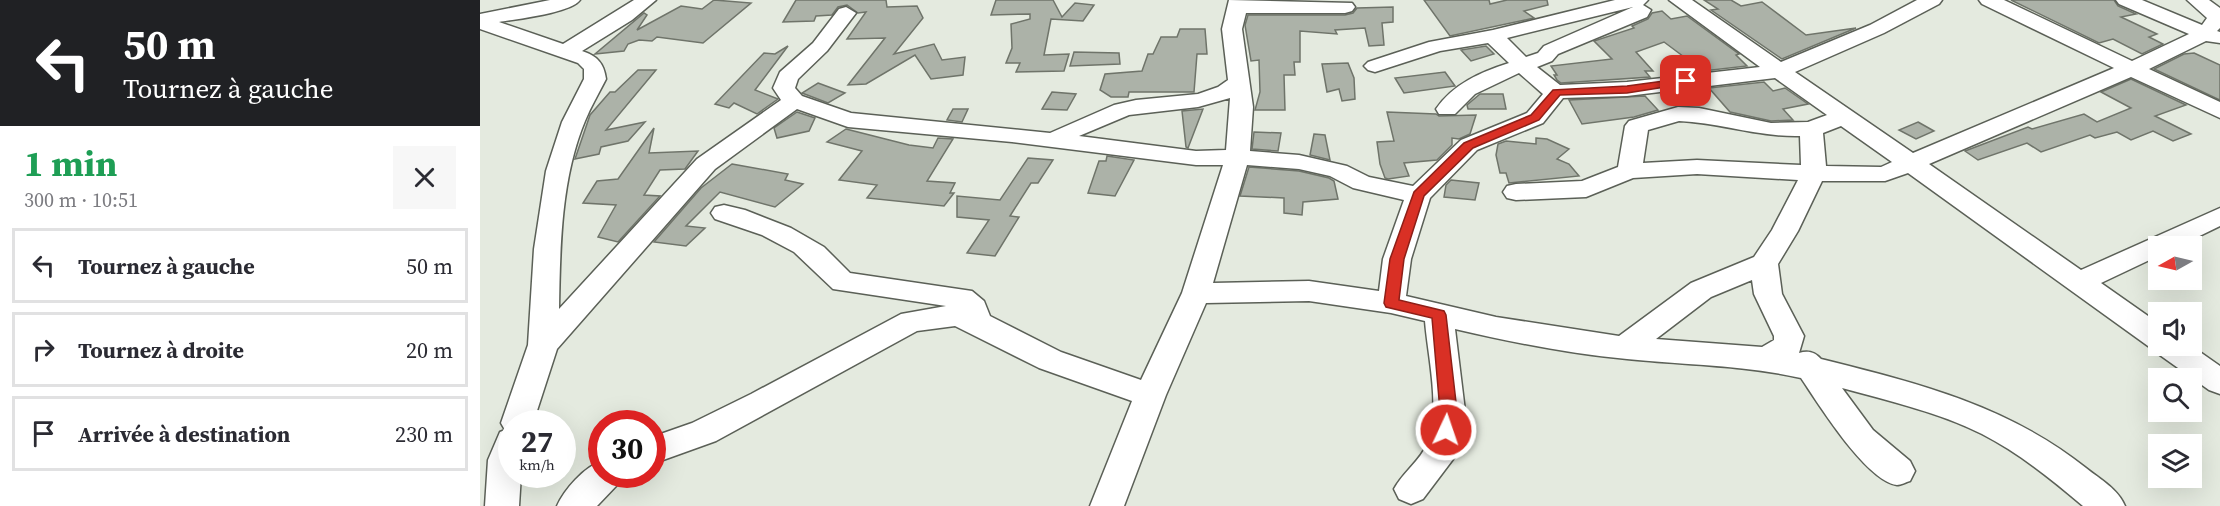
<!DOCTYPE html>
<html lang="fr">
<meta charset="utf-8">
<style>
:root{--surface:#fff;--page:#f7f7f7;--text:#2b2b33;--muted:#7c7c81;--line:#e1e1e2}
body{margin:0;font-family:"Source Serif 4",serif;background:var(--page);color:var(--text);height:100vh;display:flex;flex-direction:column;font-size:22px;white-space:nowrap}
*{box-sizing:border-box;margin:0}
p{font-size:20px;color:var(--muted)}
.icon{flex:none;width:33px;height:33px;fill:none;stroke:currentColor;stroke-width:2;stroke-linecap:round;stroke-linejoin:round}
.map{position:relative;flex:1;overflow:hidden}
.sheet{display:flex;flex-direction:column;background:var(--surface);width:480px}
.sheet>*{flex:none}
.top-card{background:#202124;color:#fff;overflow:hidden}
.needle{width:39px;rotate:262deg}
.controls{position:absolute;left:1668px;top:236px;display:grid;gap:12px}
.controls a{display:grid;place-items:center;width:54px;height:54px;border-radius:0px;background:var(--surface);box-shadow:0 6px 24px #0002;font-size:30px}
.speed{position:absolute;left:18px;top:410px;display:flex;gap:12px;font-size:30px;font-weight:700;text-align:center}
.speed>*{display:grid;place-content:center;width:78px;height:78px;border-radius:50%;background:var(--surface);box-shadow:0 6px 24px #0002;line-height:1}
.speed small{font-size:15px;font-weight:400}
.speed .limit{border:9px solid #d22;background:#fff;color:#111}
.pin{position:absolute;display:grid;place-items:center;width:51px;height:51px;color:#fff;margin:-26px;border-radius:12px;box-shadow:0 3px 9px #0006}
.me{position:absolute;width:66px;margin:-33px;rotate:3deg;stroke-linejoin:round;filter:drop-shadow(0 0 4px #0008)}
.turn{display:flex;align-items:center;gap:21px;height:126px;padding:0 24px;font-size:27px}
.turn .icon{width:78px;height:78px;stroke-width:2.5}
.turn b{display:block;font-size:42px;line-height:51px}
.round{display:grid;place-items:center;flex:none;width:63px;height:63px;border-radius:0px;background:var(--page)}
.headline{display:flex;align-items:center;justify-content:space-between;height:102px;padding:0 24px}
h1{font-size:36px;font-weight:700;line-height:45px;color:#1e9e55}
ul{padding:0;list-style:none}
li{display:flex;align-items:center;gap:18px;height:75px;margin:0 12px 9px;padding:0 12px;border:3px solid var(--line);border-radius:0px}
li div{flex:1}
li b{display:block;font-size:22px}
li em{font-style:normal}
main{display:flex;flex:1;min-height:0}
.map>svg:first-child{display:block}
.building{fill:#acb2a8;stroke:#6f746a;stroke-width:1.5}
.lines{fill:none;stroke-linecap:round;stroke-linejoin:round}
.minor-casing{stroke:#5b6057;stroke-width:3}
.minor{fill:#fff;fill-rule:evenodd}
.route{fill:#d93025;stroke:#8d1f18;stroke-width:1.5}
</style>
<main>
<section class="sheet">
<div class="top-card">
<div class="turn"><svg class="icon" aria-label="left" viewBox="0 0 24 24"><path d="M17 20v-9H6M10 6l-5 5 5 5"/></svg><div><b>50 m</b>Tournez à gauche</div></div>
</div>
<div class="headline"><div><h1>1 min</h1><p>300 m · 10:51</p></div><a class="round"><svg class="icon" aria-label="close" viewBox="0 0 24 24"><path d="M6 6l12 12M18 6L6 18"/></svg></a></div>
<ul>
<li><svg class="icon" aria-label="left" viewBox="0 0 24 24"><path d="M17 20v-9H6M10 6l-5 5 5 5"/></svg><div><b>Tournez à gauche</b></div><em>50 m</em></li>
<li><svg class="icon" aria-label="right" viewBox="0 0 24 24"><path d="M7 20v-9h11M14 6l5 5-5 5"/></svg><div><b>Tournez à droite</b></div><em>20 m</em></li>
<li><svg class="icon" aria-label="arrive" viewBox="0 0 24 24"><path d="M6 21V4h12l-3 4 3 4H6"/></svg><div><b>Arrivée à destination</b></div><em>230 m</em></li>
</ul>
</section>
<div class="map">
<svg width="1740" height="506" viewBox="0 0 1740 506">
<rect width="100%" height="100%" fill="#e4eadf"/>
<g class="building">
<path d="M234,0L271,3L223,43L177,37L172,41L159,40L148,44L144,51L115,54L164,13L167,15L157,30L201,6L222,9Z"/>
<path d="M316,0H406L407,7L437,6L443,18L414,54L454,44L462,60L485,57L483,75L451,79L435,55L386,84L368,85L405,38L367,39L386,12L378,13L367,5L358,7L352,15L336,16L334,21L303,22Z"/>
<path d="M516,0H573L582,17L595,3L614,5L603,21L571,19L564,55L589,54L584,71L536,72L540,63H526L532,48L531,24L550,19V14L511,15Z"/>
<path d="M944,0H1009L1010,4L1027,0H1067L1068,5L1044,11L1054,18L970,36Z"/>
<path d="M1224,0H1251L1261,6L1282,2L1326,35L1376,28L1302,59L1231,10L1238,9Z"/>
<path d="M1531,0H1634L1638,6L1656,14L1641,17L1677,34L1669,37L1683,44L1662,54L1633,39L1619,43Z"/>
<path d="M913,7V22L902,23L904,45L889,46L885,28L855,30L857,34L820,31V62H814L815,75H804L805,110H775L780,92L779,60L771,61L765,25L768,15H865L873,13L877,8Z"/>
<path d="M1182,11L1191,19L1207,16L1259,54L1256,55L1267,66L1223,71L1184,42L1156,52L1173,71H1165L1170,77L1081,83L1077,80L1074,75H1077L1071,66L1132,59L1114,41L1154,28L1152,26L1168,19L1172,13Z"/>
<path d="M700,29H725L727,54H717L714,92H649L648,97H631L620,90L625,74L662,71L668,54H673L681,37H697Z"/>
<path d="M308,46L275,90L298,99L277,114L254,103L249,108L235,104L284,53L295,54Z"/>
<path d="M1006,46L1014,54L991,61L981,50Z"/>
<path d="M594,52L639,53L640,64L590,66Z"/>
<path d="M1714,53L1740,65V100L1674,69L1704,54Z"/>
<path d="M868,63L874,78L875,99L862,101L859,89L847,92L842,64Z"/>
<path d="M158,70H176L126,130L165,122L148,141L121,147L119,154L95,159L110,115L130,92H135Z"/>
<path d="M965,72L975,86L924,93L915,78Z"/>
<path d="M1651,79L1706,105L1675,116L1711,134L1693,141L1673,131L1651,140L1637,132L1615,138L1610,135L1561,152L1547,143L1498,160L1485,151L1548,127L1552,129L1604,114L1617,122L1651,108L1621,92Z"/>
<path d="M1284,82L1293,91L1305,88L1328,104L1303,109L1313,120L1291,121L1250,112L1229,88Z"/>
<path d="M338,83L365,93L348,103L322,93Z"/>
<path d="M572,92L596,94L587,110L562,109Z"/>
<path d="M1000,94H1023L1026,109H988L987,105Z"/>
<path d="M1165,96L1178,110L1154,117L1102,124L1089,100Z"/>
<path d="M473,109H488L482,122L467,120Z"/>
<path d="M723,109L708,148L706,147L702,111Z"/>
<path d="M317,112L335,118L329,131L297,138L294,128Z"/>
<path d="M907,112L956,114L959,116L996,115L990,134L979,139L972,138V145L957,160L924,163L929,176L908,179L905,178L900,164L897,142L914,141Z"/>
<path d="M1438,122L1454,131L1436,139L1419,130Z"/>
<path d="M174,128L169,153L218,151L205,169L180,170L164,195L180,196L138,242L118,237L136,205L103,203L117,181L138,179Z"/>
<path d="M366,129L429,145L453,148L458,138L473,139L447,181L475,183L470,193H474L464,206L387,198L397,185L359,180L382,151L347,142Z"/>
<path d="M774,132L801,133L798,151L772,149Z"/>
<path d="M834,134L845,135L850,160L830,155Z"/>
<path d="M1056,138L1067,139L1089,149L1077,159L1089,164L1099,176L1029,183L1026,173H1020L1016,155L1018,144L1026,141L1056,144Z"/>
<path d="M627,156L654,160L635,196L608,193L619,161H626Z"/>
<path d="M548,158L573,160L558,183H551L530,216L539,217L515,256L487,253L509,220L477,217V196L520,200Z"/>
<path d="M252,164L308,174L305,180L323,184L295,207L240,192L206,226L225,228L206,246L174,242L221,188Z"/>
<path d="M769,167L819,171L849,178L854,181L858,199L823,202L822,215L804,213V198L760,196Z"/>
<path d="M971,180L999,183L995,200L964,197L966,185Z"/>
</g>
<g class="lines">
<defs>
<g id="minor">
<path d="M70,0H100C91,13 36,19 19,22L83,44L154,0H176L152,20L102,51C117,56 124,63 126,79C119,93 111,106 105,121C81,178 80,247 79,309L217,159L301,100L293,88L300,72L333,43L359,9L366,7L376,13L347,51L318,79L315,88L322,96L371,113L570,133L634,105L656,100L718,94L738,87L748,80L742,29L749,0L872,3L875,7L872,11L865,13H766L762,29L773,107L770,151L819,155L867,166L889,177L933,186L981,140L1047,113L1063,94L1039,73L995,94L975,114H959L956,109C973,84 1001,72 1029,63L1008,43L960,51L895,72L888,70L884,66L888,62L949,42L1013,30L1135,0H1168L1163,5L1171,10L1167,17L1078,54L1072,61L1057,67L1080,85L1147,82L1280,67L1189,0H1212L1301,62L1390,25L1437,0H1462L1459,4L1404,33L1315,72L1433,153L1634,68L1502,4L1499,0H1524L1652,61L1709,34L1639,4L1636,0H1662L1722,25L1727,18L1707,0H1729L1740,8V28L1737,31L1740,32V43L1726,41L1669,69L1740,102V118L1651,77L1449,164L1601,270L1740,208V226L1699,246H1678V256L1621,283L1678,323V345H1710L1740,366V394L1729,390L1677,353L1675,348L1668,346L1428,173L1405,181H1342L1318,231L1298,264L1302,294L1324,336L1319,353C1328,350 1335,352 1341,359C1437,383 1527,405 1606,468C1621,480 1638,489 1645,506H1603C1571,479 1539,453 1502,434C1458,412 1409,401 1362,388L1393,430L1430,461L1435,471L1430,481C1426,482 1421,485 1417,485C1386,481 1338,403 1321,378C1264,365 1205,365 1147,359C1090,354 1031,342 975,329L985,411L980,450L943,499L931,504L919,499L914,489C922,473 941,460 947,444C961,407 948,359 945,321L911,313L829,301L726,303L686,395L644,506H610L652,401L559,368L475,326L437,331L236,441L172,464V437L212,423L271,394L421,314L466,306L353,289L314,252L282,235L235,219L231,213L235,207L244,205L265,210L311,228L344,247L370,273L492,291L504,301L510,316L581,352L661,380L702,293L743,165H716L532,142L368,127L317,109L235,169L77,349L53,423H32V474H41L39,506H5L8,460L20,432L25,430L21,423L48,345L54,249L66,171L82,122L104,79V69L98,63L0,29V14ZM1153,7L1064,46L1058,53L1046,57L1027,38ZM1295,78L1347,115L1328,122L1291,123L1219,108L1198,107L1149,121L1145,126L1138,167L1102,181L1036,184L1027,186L1023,192L1027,198L1036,200L1106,197L1153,178L1217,174L1318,180L1292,230L1274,257L1211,283L1139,336L1016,317L926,296L931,259L950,198L997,150L1063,123L1083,98L1147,96ZM750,98L746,150L716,151L599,136L649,115L718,107ZM1199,121C1241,123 1278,137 1320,136L1321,165L1217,160L1163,163L1168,130ZM1361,126L1412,162L1401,167L1346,166L1343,133ZM767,165L819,169L850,176L873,188L924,200L903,259L899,291L829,281L733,283ZM1272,280L1274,294L1294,336V340L1282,347L1176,339L1231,297Z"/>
<path d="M122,461V474H143L138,484L117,506H77C84,490 104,467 122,461Z"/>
</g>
</defs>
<use href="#minor" class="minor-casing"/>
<use href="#minor" class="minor"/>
</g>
<path class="route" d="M1206,78L1210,79V83L1147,93L1080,95L1059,120L993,148L944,196L924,259L919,300L964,311L966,315L977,411L972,435H960L957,430L960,411L952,318L906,307L904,303L910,259L934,192L984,143L1051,115L1073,90L1147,86Z"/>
</svg>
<div class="controls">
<a><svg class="needle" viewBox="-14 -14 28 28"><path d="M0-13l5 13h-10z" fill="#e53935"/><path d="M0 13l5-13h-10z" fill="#7c7c81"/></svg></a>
<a><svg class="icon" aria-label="sound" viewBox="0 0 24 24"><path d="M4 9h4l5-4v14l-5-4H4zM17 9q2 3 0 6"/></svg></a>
<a><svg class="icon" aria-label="search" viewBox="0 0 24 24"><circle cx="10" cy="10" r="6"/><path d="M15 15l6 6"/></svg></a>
<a><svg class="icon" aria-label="layers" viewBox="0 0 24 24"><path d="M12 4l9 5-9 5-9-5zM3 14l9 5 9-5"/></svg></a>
</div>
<div class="speed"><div>27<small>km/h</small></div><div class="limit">30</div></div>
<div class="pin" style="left:1206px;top:81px;background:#d93025"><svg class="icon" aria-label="arrive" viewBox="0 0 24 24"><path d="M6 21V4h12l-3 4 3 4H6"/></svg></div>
<svg class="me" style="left:966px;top:430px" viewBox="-20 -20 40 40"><circle r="17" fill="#d93025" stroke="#fff" stroke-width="3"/><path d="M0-11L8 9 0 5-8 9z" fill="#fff"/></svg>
</div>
</main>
